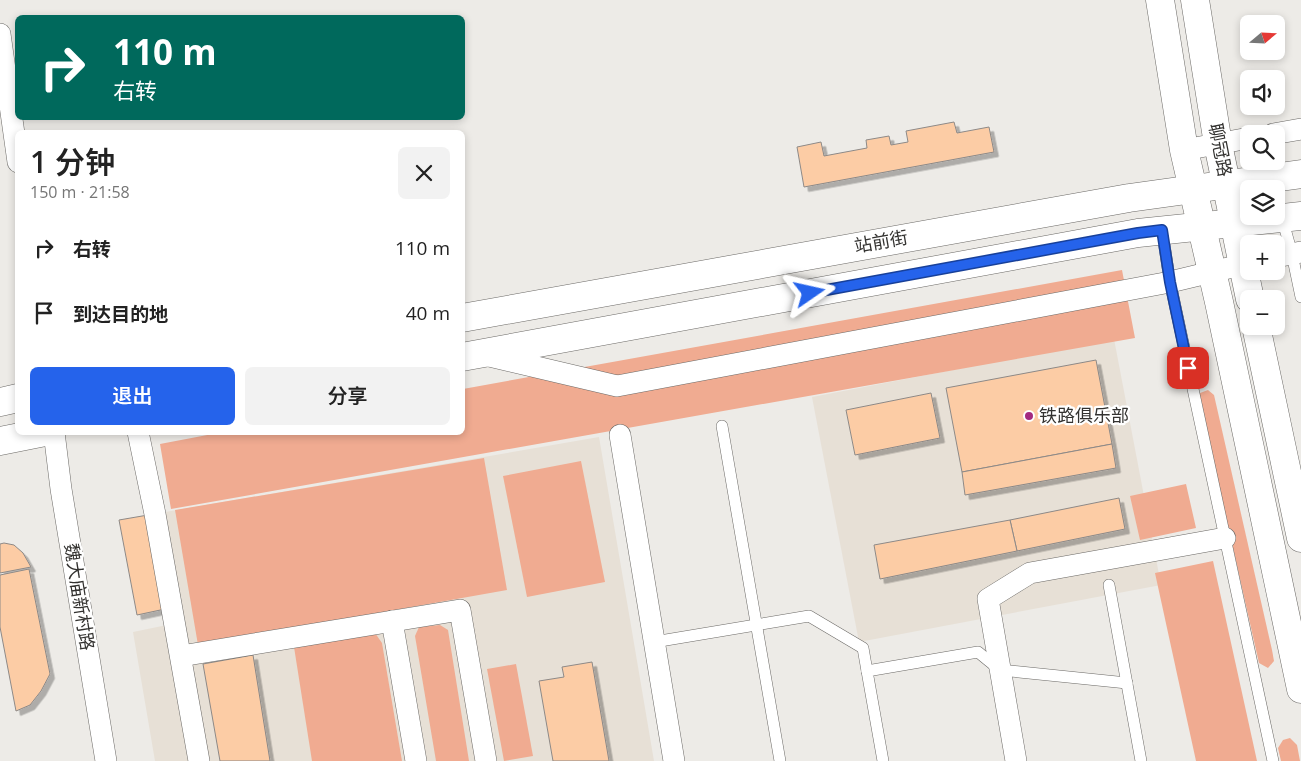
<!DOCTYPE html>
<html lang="zh">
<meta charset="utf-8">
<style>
:root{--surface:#fff;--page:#f2f2f2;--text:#222;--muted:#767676;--accent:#2563eb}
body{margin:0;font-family:"Open Sans","Noto Sans SC",sans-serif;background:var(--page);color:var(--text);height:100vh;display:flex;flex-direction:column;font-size:19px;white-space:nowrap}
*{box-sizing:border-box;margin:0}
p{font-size:16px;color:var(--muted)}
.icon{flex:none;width:28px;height:28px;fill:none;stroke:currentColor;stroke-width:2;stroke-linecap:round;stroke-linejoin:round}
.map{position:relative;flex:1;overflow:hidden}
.side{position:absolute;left:15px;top:130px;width:450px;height:305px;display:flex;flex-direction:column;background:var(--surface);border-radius:8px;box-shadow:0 2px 8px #0003}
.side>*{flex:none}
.guide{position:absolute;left:15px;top:15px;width:450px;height:105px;border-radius:8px;box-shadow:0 2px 8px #0003;background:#00695c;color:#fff;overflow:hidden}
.needle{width:32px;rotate:71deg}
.controls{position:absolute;left:1240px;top:15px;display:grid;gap:10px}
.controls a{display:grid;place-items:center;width:45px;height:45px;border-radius:8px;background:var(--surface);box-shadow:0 2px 8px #0003;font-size:25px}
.pin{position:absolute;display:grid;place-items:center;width:42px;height:42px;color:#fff;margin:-21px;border-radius:10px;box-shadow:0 2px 8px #0006}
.me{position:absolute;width:55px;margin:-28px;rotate:79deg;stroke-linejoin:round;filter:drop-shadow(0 0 4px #0008)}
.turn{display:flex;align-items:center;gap:18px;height:105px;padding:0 15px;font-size:22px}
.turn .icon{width:65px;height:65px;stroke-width:2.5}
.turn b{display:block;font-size:35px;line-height:42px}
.round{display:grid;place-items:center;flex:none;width:52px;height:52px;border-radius:8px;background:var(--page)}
.summary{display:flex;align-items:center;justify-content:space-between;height:85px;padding:0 15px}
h1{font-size:30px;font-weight:600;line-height:38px}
.primary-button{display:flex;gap:10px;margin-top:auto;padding:10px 15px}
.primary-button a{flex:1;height:58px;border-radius:8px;background:var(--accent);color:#fff;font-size:20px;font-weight:600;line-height:58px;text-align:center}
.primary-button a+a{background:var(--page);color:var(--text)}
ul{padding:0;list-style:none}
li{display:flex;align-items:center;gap:15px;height:65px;padding:0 15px}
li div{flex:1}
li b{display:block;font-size:19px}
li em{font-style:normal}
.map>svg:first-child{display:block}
.built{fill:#e7e0d6}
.green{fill:#f0ab91}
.building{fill:#fccca5;stroke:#8d8987;filter:url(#shadow)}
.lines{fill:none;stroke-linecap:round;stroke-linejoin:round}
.lane-casing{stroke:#6b6966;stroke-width:12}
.street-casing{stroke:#6b6966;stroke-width:22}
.secondary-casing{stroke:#6b6966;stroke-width:29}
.primary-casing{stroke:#6b6966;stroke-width:29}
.lane{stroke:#fff;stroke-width:11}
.street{stroke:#fff;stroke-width:21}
.secondary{stroke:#fff;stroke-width:28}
.primary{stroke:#fff;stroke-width:28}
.route-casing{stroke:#184099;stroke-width:12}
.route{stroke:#2563eb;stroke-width:9}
.poi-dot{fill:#a42a80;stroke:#fff;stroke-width:2}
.labels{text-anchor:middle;stroke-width:4.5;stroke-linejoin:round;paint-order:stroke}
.street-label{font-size:18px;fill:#333230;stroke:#fff}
.poi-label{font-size:18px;fill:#333230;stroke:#fff;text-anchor:start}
</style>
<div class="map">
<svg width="1301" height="761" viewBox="0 0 1301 761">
<defs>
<filter id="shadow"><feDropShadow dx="4.5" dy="4.5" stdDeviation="0" flood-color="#0004"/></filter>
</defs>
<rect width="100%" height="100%" fill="#edebe7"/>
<g class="built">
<path d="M1114,339L1161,585L859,642L812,397Z"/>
<path d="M599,437L654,761H155L133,632L167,625L148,515Z"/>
</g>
<g class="green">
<path d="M1122,270L1135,338L171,509L160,444L223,432H462L463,389Z"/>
<path d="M1208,390L1214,395L1272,650L1274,661L1268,668L1259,663L1200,402V393Z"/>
<path d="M484,458L507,590L198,645L175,510Z"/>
<path d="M581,461L605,582L527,597L503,476Z"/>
<path d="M1186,484L1196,528L1140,540L1130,496Z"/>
<path d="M1213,561L1257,761H1196L1155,573Z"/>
<path d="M440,625L448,630L469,761H436L415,636L419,627Z"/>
<path d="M375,633L382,643L402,761H312L294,647Z"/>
<path d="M516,664L533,756L504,761L487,669Z"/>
<path d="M1290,738L1297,745L1300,761H1281L1278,748L1283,740Z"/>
</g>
<g class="building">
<path d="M954,122L957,133L989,127L994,152L804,187L797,147L821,142L824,156L867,148L866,140L889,136L891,145L908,142L906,131Z"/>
<path d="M1096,360L1112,444L962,472L946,388Z"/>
<path d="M931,393L940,438L855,455L846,410Z"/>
<path d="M1112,444L1116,468L965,495L962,472Z"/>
<path d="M1119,498L1125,529L1017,551L1010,520Z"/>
<path d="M148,515L165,609L137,615L119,520Z"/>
<path d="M1010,520L1017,551L880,579L874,545Z"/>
<path d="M4,543L14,545L23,553L31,567L0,573V544Z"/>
<path d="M29,569L50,674L41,691L30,705L16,711L0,627V575Z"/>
<path d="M253,655L270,761H220L203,664Z"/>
<path d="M592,662L609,761H553L539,681L564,677L562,667Z"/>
</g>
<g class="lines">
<defs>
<g id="lane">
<path d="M1276,196L1292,254L1301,297"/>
<path d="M1162,230L1170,282L1273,761"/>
<path d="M722,426L780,761"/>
<path d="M1109,585L1141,761"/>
<path d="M654,642L809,616L863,648L867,671"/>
<path d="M883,761L867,671L978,652L1000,670L1127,683"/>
</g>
<g id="street">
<path d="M0,34L18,162"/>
<path d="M1273,134L1301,129"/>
<path d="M1184,150L1249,138"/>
<path d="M1276,257L1301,252"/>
<path d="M485,355L617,386L1170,282L1249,263"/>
<path d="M54,432L61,489L106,761"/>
<path d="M138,432L155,514L199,761"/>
<path d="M620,435L674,761"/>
<path d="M392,621L416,761"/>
<path d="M181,656L460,610L486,761"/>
<path d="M1016,761L988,599L1030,573L1225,538"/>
</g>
<g id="secondary">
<path d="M462,318L1129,198L1301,174"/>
<path d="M462,357L1138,233L1301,216"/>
<path d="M0,402L18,398"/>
<path d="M0,441L45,432"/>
</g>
<g id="primary">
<path d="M1160,0L1184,150L1219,302L1301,689"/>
<path d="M1195,0L1218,144L1250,299"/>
<path d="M1256,326L1301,538"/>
</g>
</defs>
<use href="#lane" class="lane-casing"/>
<use href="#street" class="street-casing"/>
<use href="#secondary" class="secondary-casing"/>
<use href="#primary" class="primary-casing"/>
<use href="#lane" class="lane"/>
<use href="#street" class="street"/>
<use href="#secondary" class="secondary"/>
<use href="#primary" class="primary"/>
</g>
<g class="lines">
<defs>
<path id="route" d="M810,293L1138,233L1162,230L1170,282L1188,368"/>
</defs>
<use href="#route" class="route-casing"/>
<use href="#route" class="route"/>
</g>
<circle class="poi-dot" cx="1029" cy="416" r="5"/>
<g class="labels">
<g class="street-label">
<text transform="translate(1220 150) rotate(79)" y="6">聊冠路</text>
<text transform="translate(881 242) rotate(-10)" y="6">站前街</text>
<text transform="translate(79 597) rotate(81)" y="6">魏大庙新村路</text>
</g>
<g class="poi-label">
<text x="1039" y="422">铁路俱乐部</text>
</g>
</g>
</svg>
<div class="controls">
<a><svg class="needle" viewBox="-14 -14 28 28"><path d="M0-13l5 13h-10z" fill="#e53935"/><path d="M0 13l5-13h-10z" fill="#767676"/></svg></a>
<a><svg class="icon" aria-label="sound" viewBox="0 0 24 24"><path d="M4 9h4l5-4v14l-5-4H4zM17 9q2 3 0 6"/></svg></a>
<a><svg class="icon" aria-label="search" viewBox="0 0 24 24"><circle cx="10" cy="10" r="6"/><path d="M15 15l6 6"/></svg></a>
<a><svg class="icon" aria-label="layers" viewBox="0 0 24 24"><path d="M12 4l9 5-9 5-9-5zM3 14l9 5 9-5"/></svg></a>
<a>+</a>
<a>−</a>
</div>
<div class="pin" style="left:1188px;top:368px;background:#d93025"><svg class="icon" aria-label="arrive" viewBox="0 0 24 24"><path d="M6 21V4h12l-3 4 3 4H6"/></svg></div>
<svg class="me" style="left:810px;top:293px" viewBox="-20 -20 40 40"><path d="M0-17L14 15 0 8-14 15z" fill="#2563eb" stroke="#fff" stroke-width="4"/></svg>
<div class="guide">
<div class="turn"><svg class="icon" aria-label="right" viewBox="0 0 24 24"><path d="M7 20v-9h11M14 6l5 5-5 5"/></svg><div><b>110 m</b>右转</div></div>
</div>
<section class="side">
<div class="summary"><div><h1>1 分钟</h1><p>150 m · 21:58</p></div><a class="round"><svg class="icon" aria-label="close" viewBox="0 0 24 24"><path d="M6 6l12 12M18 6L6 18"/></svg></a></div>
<ul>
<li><svg class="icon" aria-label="right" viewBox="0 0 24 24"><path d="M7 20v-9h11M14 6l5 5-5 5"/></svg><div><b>右转</b></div><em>110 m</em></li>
<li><svg class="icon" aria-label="arrive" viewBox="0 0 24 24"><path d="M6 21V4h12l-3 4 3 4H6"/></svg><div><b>到达目的地</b></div><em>40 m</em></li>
</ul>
<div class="primary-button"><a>退出</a><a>分享</a></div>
</section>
</div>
